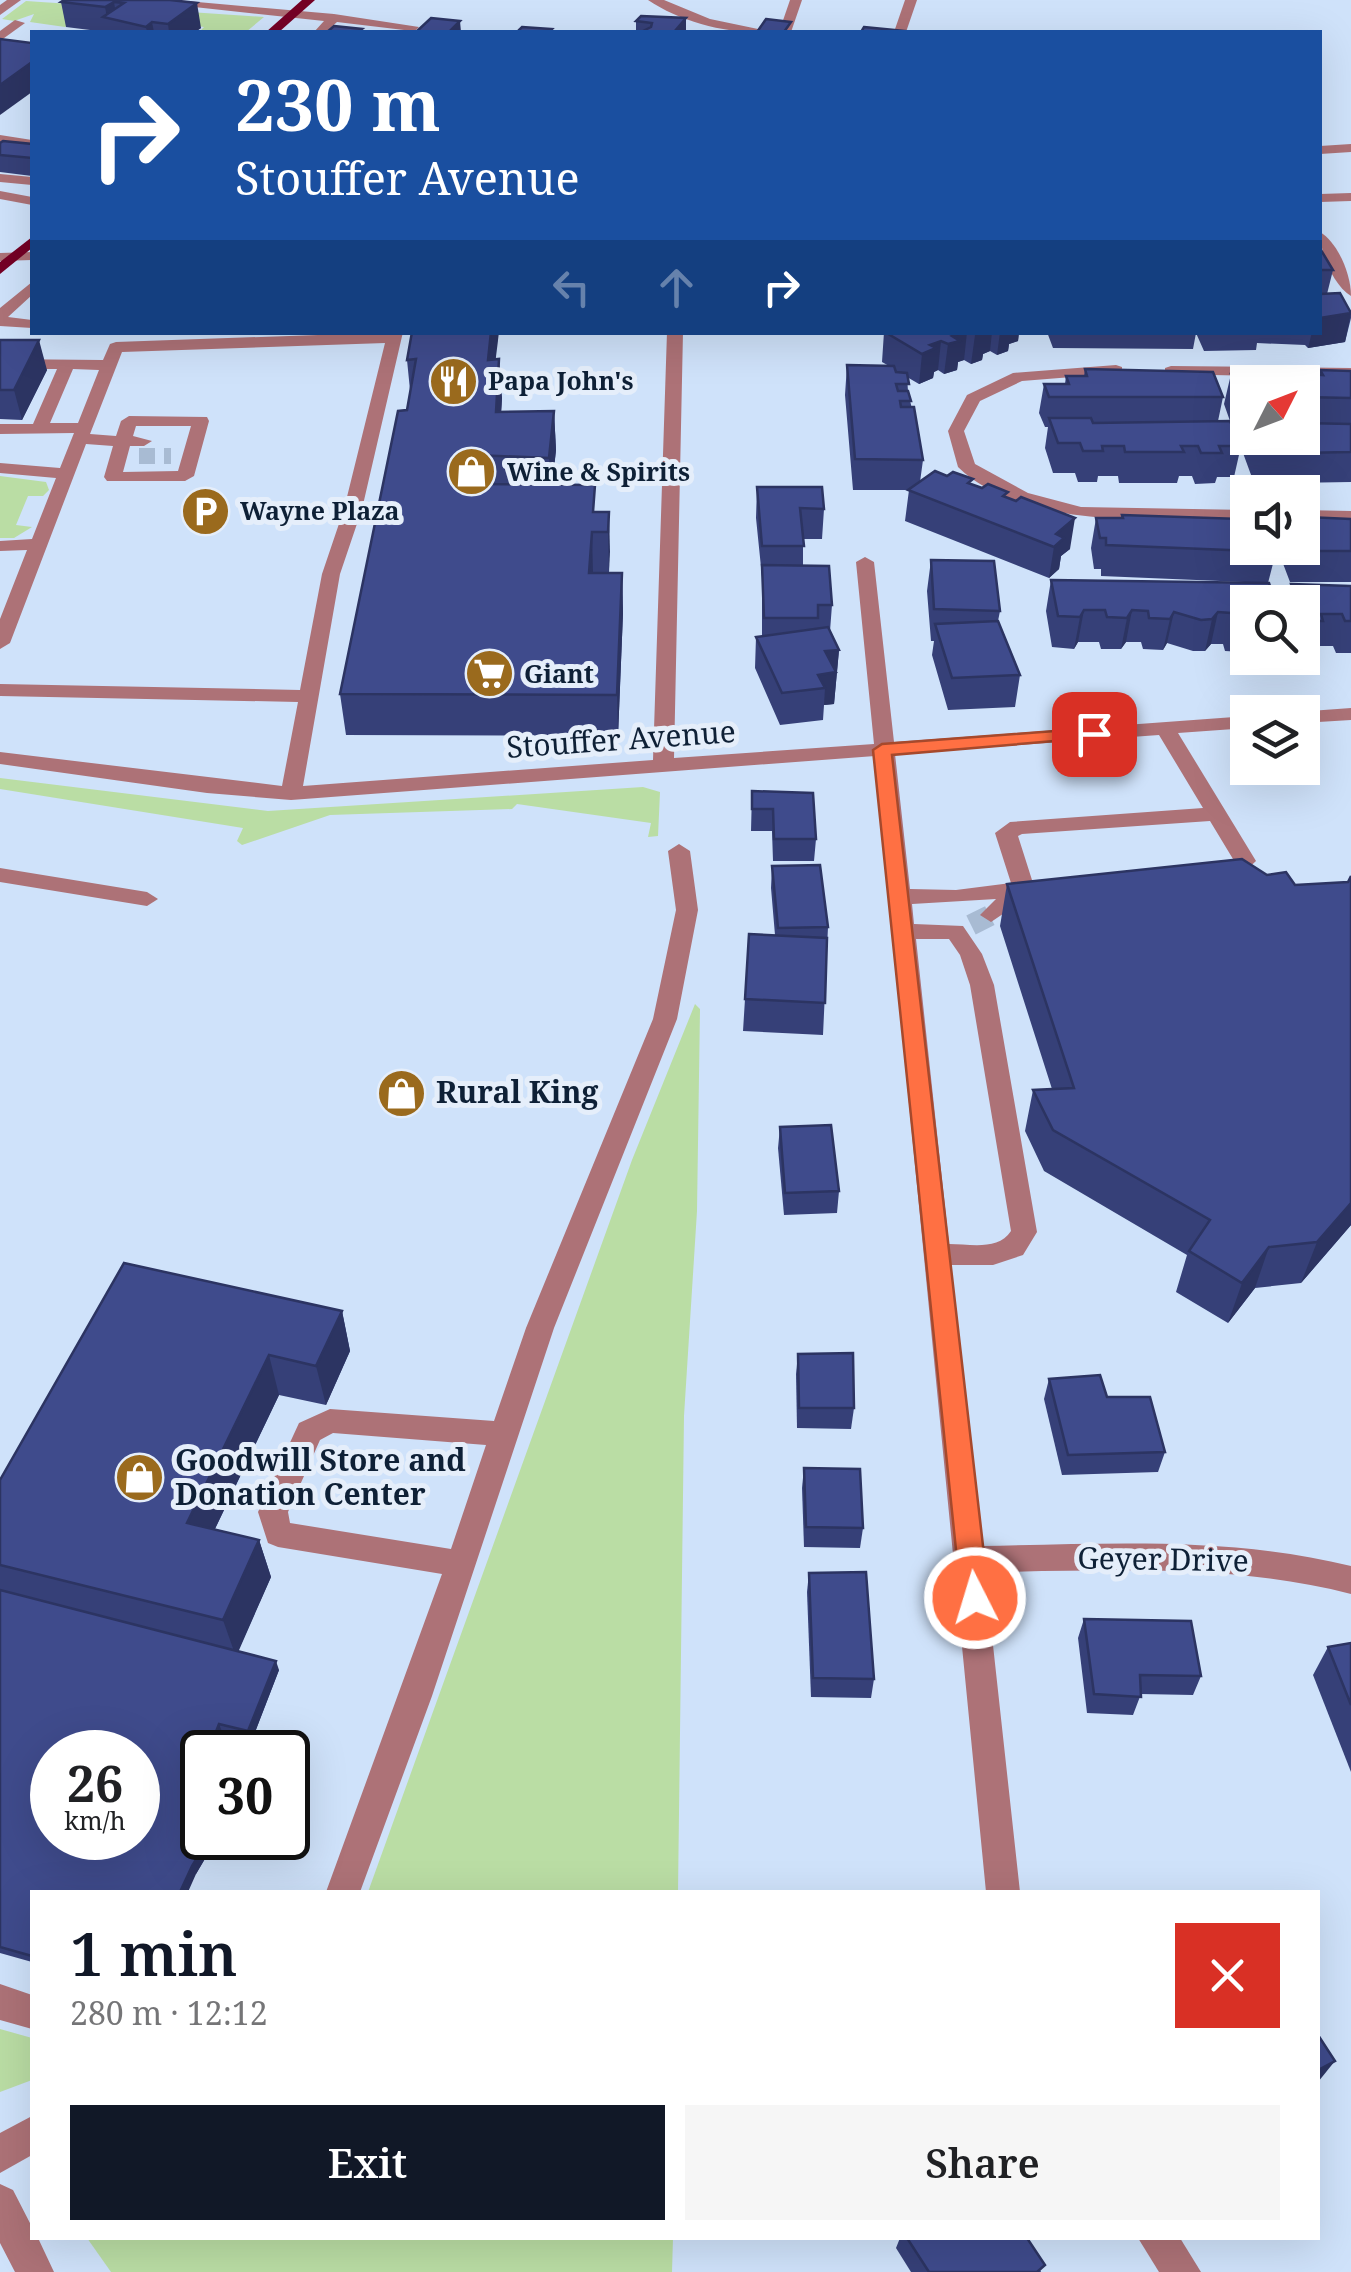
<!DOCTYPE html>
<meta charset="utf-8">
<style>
:root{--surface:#fff;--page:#f6f6f6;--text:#202124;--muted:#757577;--accent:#111827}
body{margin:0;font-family:"Noto Serif",serif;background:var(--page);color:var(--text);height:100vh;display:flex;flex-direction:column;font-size:38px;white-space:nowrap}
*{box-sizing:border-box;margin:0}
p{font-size:32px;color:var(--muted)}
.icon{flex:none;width:55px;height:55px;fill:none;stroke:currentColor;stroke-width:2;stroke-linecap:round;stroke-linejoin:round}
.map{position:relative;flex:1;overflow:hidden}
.sheet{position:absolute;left:30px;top:1890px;width:1290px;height:350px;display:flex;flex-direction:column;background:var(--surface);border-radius:0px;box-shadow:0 10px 40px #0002}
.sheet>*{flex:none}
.hud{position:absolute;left:30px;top:30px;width:1292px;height:305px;border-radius:0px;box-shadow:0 10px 40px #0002;background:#1a4fa0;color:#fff;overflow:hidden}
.needle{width:65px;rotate:48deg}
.fabs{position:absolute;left:1230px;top:365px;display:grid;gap:20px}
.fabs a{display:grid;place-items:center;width:90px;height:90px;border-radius:0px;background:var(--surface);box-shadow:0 10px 40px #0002;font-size:50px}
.speed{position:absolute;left:30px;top:1730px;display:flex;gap:20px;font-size:50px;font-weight:700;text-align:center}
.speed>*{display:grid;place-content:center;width:130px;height:130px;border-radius:50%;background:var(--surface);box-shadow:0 10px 40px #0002;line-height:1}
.speed small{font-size:25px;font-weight:400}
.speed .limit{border:5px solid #111;border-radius:15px;background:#fff;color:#111}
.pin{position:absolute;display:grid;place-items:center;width:85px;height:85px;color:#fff;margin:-42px;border-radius:20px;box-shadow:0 5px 15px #0006}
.me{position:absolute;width:110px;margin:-55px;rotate:355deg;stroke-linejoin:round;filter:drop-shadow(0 0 8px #0008)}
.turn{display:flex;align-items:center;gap:35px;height:210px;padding:0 40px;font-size:45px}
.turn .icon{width:130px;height:130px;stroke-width:2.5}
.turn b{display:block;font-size:70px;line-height:85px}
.lanes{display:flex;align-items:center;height:95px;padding:0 40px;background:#0003;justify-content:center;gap:50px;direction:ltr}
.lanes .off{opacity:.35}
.round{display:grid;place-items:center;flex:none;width:105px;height:105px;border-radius:0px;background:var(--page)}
.head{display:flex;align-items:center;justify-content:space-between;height:170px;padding:0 40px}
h1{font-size:60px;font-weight:600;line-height:75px;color:var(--accent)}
.action{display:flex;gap:20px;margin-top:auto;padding:20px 40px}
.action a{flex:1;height:115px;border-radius:0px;background:var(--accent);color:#fff;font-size:40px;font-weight:600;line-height:115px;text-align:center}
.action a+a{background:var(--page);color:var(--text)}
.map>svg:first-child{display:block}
.green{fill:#badda4}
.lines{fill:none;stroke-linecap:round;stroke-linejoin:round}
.minor-tunnel-far1{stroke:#a8bbd3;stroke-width:16;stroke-dasharray:16 9;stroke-linecap:butt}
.minor-tunnel{stroke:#a8bbd3;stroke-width:21;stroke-dasharray:21 10;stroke-linecap:butt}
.minor{fill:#ad7277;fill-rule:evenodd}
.major{fill:#750025;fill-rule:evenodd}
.wall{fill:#364078}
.shaded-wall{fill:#2c3462}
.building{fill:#3f4b8c;stroke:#2c3462;stroke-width:2.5;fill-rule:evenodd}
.route{fill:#ff7043;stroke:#a6492c;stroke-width:2.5}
.labels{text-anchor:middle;stroke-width:10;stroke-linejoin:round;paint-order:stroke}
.far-poi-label{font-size:25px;font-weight:bold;fill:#0e2036;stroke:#e5eefa;text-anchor:start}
.street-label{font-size:30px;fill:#0e2036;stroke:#e5eefa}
.poi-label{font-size:30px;font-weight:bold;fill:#0e2036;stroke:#e5eefa;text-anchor:start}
</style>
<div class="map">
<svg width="1351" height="2272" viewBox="0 0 1351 2272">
<rect width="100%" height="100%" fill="#cfe2fa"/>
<g class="green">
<path d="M26,1L264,17L246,32H199L204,27L90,10L65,27L30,22L34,14L14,21L2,19Z"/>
<path d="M0,476L46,482L49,490L43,496H28L16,525L32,527L14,538H0Z"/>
<path d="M0,778L268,811L643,787L660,792L658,836L648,837L651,823L517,804L512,809L330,815L242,845L237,841L243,828L0,789Z"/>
<path d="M695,1004L700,1009L697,1211L684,1416L678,1892H368L632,1160Z"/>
<path d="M0,2029L32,2038V2080L0,2092Z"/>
<path d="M87,2238H673L672,2272H111Z"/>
</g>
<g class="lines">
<path class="minor-tunnel-far1" d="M139,456H171"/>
<path class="minor-tunnel" d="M971,925L991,915"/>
<g class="minor">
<path d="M7,0H21L0,15V5Z"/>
<path d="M130,0H175L334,14L419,27L414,32H402L404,30L337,22L326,32H314L324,21Z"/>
<path d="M648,0H664L710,19L772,32C732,35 682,23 648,0Z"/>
<path d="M790,0H802L791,32H779Z"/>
<path d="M905,0H917L906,32H894Z"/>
<path d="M15,20L25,23L0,41V31Z"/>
<path d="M0,135L32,140V148L0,143Z"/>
<path d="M1351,144V152L1320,154V146Z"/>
<path d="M0,174L32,177V185L0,182Z"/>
<path d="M0,191L32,197V205L0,199Z"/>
<path d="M1351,193V201L1320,202V194Z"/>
<path d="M1320,232C1338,243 1351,274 1351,296C1333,285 1320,253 1320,232Z"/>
<path d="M32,252V260L0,261V253Z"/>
<path d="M32,282V295L8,317L32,320V328L0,326V308Z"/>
<path d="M403,332L362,509L340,574L303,786L653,760L667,332H683L674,758L874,744L856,562L865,557L874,562L894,742L1248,716V728L1178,733L1256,861L1241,875L1218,878L1207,871L1210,866L1233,859L1210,821L1022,834L1018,836L1032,880L1046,882L1049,887L1046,892L1031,895L991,922L980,915L996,899L912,904L914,924L963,926L982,954L994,985L1037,1232L1023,1255L993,1265H951L982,1546C1107,1544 1229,1536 1351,1566V1594C1230,1563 1109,1571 985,1572L1020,1892H986L875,756L291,800L207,793L0,764V752L282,786L298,702L0,696V684L300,690L322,574L344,509L385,343L122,352L90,434L116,436L121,421L129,416L207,417L209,421L194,476L185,481H107L104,477L113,446L86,444L10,643L0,649V619L27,550L0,551V541L32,539L56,478L0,473V463L60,468L74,433L0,434V424H33L57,369H0V359L103,360L110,344L116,342ZM73,369L99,370L78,423H50ZM136,426H191L178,471L123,472L130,446H144L152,441L133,436ZM1159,735L1203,808L1010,822L995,833L1011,883L956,890L910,889L895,754ZM916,939H949L960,955L970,985L1011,1231C998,1251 970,1244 949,1244Z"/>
<path d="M1116,365L1122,367V373L1022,381L980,401L964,431L975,464L1028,493L1081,507L1248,510V520C1162,519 1024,531 958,467L948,431L967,395L1013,373Z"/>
<path d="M1171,366L1351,368V378L1165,374V368Z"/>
<path d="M1302,510L1351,511V521L1302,520Z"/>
<path d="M1351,708V720L1302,723V712H1296Z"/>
<path d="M679,844L690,851L698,910L677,1019L554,1328L432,1696L360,1892H326L442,1574L278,1547L268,1543L258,1512L299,1423L330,1409L494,1421L526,1328L653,1019L676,910L668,851ZM333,1433L486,1445L451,1549L290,1523L288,1512L320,1440Z"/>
<path d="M0,868L147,892L158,899L147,906L0,882Z"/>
<path d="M0,1984L32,1995V2029L0,2020Z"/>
<path d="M32,2116V2155L0,2173V2133Z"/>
<path d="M0,2184L13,2190L32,2227V2238H38L54,2272H15L0,2243Z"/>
<path d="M1138,2238H1180L1201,2272H1159Z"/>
</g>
<g class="major">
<path d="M302,0H315L279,32H266Z"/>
<path d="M32,237V248L0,274V262Z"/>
</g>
</g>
<g class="wall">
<path d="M170,0L201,28L195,32H106L66,27L61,2Z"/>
<path d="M641,16L686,32H636V21Z"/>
<path d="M0,143L32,144V176L0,172Z"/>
<path d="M1320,250L1333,270L1327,294L1351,311V318L1345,342L1308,348L1305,345L1257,343L1256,350L1204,351L1196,333L1193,349L1053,348L1047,332H1320Z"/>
<path d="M884,332H1019L1018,341L1009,344L1008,351L997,355L990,351L983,354L982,360L971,364L964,360L958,362L957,370L944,374L938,370L934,372L933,378L919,384L907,377L908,391L923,460L920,482L972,485L1007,497L1070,549L1061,556L1059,569L1049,578L905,521L909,490H853L845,395L847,365L889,366L882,362Z"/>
<path d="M0,340L47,370L22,420L0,419Z"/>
<path d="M407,360H496L502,398L501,412L554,411L556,450L552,485L596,512H609V572L622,573L623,613L618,736L346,735L340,694L407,410L410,390Z"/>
<path d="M1085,369L1223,397L1218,421H1230L1224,404L1231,374L1247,375L1248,370L1319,374L1320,370L1351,371V482L1290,483L1288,477H1274L1273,483H1254L1243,453L1248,433V438H1302V382H1248V426H1232L1241,446L1234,477H1217L1215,483L1195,484L1192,476H1179L1177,483H1119L1118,476H1098L1097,482H1078L1075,473H1053L1045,448L1048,427H1045L1039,413L1044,384H1065L1066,376H1084Z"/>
<path d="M757,487L824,509L822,539H803V566L832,605L830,631L839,650L834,704L824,705L823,720L780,725L755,668L756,637L762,636V577L756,518Z"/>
<path d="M1122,515L1276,552L1268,583L1101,576V569H1094L1091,548L1096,518H1121Z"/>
<path d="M1306,517L1351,519V582H1290L1279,553L1280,548H1302Z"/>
<path d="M931,560L1000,611L998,621L1020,675L1015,707L948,710L932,655L934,641H931L927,591Z"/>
<path d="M1051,580L1248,602V643L1243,652L1225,651L1223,644H1211L1205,651H1193L1167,643L1163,650L1143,649L1141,642H1126L1121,649H1101L1099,642H1078L1074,649L1052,647L1046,611Z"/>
<path d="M1291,584L1351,586V653H1336L1333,646H1316L1314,653H1302V602H1286Z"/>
<path d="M752,791L816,839L814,861H773L772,831H751Z"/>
<path d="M772,866L828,927L823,1035L743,1031L745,999L775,935L771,888Z"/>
<path d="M1267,875L1295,885L1348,882L1351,876V1225L1301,1283L1255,1288L1228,1323L1176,1292L1187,1255L1044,1171L1025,1131L1033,1090L1052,1089L1000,926L1007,884Z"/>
<path d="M780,1127L839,1191L837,1213L784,1215L778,1148Z"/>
<path d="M342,1311L350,1351L326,1405L279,1395L215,1529L259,1540L271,1577L238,1651L279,1670L252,1740L223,1734L192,1811L202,1838H215L216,1840L196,1874L32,1892V1962L0,1953V1480Z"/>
<path d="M798,1354L854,1408L851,1429L797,1428L796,1374Z"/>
<path d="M1049,1379L1107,1397L1165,1452L1158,1472L1062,1475L1044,1399Z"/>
<path d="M804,1468L863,1528L860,1548L804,1547L802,1488Z"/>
<path d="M809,1573L874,1679L871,1698L811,1697L807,1592Z"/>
<path d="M1084,1619L1201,1676L1193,1695L1141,1694L1133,1715L1087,1713L1078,1638Z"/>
<path d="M1351,1643V1772L1313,1675L1328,1647Z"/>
<path d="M900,2238H1027L1041,2272H911L896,2248Z"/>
</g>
<g class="shaded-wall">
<path d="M114,2L117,20L107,18L105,7Z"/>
<path d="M197,3L201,28L195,32H169L168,24Z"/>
<path d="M686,18V32H674Z"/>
<path d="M460,21L461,32H449Z"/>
<path d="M152,22L154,32H147L146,27Z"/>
<path d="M32,62V92L0,115V85Z"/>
<path d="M1351,313L1345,342L1308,348L1312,332H1320V318Z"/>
<path d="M491,332H499L491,398L488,360Z"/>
<path d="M963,332H967L964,360L958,362L957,370L944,374L948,344L952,336Z"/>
<path d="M978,332H992L990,351L983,354L982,360L971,364L975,335Z"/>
<path d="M1000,332H1019L1018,341L1009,344L1008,351L997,355Z"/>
<path d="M39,340L47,370L22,420L14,390Z"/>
<path d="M941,341L938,370L934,372L933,378L919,384L922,354L930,345Z"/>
<path d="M499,359L502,398L499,451L496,412Z"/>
<path d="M554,411L556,450L551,497L549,458Z"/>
<path d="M476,455L480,495L473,484Z"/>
<path d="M609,512L610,552L609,572L608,532Z"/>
<path d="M1075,518L1070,549L1061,556L1059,569L1049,578L1056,534Z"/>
<path d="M592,532L593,572L589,573Z"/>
<path d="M622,573L623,613L618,736L617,695Z"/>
<path d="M1084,610L1078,642L1074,649L1080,617Z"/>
<path d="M1132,610L1126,642L1121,649L1127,618Z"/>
<path d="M1174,612L1167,643L1163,650L1170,619Z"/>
<path d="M1218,612L1211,644L1205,651L1212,619Z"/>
<path d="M839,650L834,704L824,705L825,688L818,675L825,651Z"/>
<path d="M1351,1203V1225L1301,1283L1317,1242Z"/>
<path d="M1269,1247L1255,1288L1228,1323L1242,1283Z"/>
<path d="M342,1311L350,1351L326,1405L316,1366Z"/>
<path d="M269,1355L279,1395L200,1560L187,1523Z"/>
<path d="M259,1540L271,1577L236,1657L223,1620Z"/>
<path d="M276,1661L279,1670L252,1740L248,1731Z"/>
<path d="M219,1724L223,1734L215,1752H208Z"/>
<path d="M202,1766V1784L190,1814L186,1805Z"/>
<path d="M209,1838H215L216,1840L196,1874L188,1892H180L192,1866Z"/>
<path d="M1335,2061L1318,2082V2070Z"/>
</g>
<g class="building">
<path d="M64,0H170L197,3L168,24L152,22L146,27L103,17L124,3L114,2L105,7L61,2Z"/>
<path d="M641,16L686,18L674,32H641L651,27L652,23L636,21Z"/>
<path d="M431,18L460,21L449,32H416Z"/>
<path d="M766,19L791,22L784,32H757Z"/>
<path d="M334,26L362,29L358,32H327Z"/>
<path d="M522,27L552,29L549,32H517Z"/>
<path d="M864,27L915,32H861Z"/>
<path d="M0,39L32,43V62L0,85Z"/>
<path d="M3,141L32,144V158L0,155V143Z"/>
<path d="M1320,250H1321L1333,270H1320Z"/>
<path d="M1340,293L1351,313L1320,318V294Z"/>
<path d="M412,332H491L488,360L499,359L496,412L554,411L549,458L476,455L473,484L595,485L593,512H609L608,532H592L589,573H622L617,695L340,694L398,411L407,410L416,359L407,360Z"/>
<path d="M885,332H963L952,336L960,341L948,344L941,341L930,345L936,348L922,354Z"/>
<path d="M0,340H39L14,390H0Z"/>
<path d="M847,365L894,366L896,372L907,373L909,384H896L898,391H908L911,401H900L901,407H914L923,460L855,459Z"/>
<path d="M1085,369L1213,372L1223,397H1049L1044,384H1069L1066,376H1087Z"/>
<path d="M1248,370L1323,375L1320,370L1351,371V398L1302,397V382H1248V396H1238L1231,374L1251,375Z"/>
<path d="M1049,418H1091L1093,423L1230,421L1241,446H1219L1222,453H1201L1198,446H1181L1184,452H1125L1124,446H1102L1103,451H1083L1080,443H1058Z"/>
<path d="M1302,423L1351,424V452L1298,453L1296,447H1279L1280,453H1261L1255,438H1302Z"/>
<path d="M935,471L947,476L953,472L973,479L968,483L982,488L988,484L1008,492L1003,496L1016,501L1021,497L1075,518L1056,534L1064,538L1054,547L908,490Z"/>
<path d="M757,487H822L824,509L800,508L804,546H762Z"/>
<path d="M1122,515L1241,519L1242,516H1248V548H1275L1276,552L1106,545V538H1100L1096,518H1123Z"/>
<path d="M1306,517L1351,519V551H1298L1297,548H1302V522H1307Z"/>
<path d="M931,560L994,561L1000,611L934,609Z"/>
<path d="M762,565L829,566L832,605H818V618H764Z"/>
<path d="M1051,580L1269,583L1275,602H1248V620H1233L1231,613L1218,612L1212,619L1201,620L1174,612L1170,619L1149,618L1148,611L1132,610L1127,618L1107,617L1105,610H1084L1080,617L1058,616Z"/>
<path d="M1291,584L1351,586V621H1345L1342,614H1321L1323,621H1302V602H1296Z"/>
<path d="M998,621L1020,675L952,678L935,624Z"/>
<path d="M828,627L839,650L825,651L836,672L818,675L825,688L782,693L756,637Z"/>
<path d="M752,791L813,793L816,839H774L773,809H752Z"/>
<path d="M1242,859L1267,875L1286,872L1295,885L1348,882L1351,876V1203L1317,1242L1269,1247L1242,1283L1189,1251L1210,1220L1053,1130L1033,1090L1074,1088L1007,884Z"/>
<path d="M820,865L828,927L778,928L772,866Z"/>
<path d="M749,934L827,938L825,1003L745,999Z"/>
<path d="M831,1125L839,1191L785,1193L780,1127Z"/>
<path d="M124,1263L342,1311L316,1366L269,1355L187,1523L259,1540L223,1620L0,1565V1480Z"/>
<path d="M853,1353L854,1408H799L798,1354Z"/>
<path d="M1100,1375L1107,1397H1150L1165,1452L1068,1455L1049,1379Z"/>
<path d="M804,1468L860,1469L863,1528L806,1527Z"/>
<path d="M866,1572L874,1679L813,1678L809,1573Z"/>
<path d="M0,1590L276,1661L248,1731L219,1724L208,1752H202V1766L186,1805L202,1822V1838H209L192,1866L180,1892H32V1956L0,1947ZM52,1752H138V1838H52Z"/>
<path d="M1084,1619L1191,1621L1201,1676L1140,1675L1141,1697L1094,1694Z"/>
<path d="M1351,1643V1705L1328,1647Z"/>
<path d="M1318,2035L1335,2061L1318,2070Z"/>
<path d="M907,2238H1027L1045,2265L1037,2272H929Z"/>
</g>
<path class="route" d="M1094,728L1103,734L1101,737L892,755L989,1598L985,1607L975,1610L965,1607L961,1598L873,750L882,744Z"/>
<defs>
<symbol id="restaurant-disc" viewBox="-11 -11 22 22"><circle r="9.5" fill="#9a6a1d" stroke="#e5eefa"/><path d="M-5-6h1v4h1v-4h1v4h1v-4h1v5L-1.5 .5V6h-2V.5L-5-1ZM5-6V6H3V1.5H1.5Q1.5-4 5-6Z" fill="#fff"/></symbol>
<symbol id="shop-disc" viewBox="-11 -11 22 22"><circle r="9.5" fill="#9a6a1d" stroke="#e5eefa"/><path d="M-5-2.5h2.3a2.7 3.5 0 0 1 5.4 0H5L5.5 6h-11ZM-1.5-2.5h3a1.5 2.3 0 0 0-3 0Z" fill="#fff"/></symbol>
<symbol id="parking-disc" viewBox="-11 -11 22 22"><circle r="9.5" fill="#9a6a1d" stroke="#e5eefa"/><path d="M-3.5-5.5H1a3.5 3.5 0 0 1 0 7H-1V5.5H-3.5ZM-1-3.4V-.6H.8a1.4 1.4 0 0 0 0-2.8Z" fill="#fff"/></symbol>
<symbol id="supermarket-disc" viewBox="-11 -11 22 22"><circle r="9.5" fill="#9a6a1d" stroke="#e5eefa"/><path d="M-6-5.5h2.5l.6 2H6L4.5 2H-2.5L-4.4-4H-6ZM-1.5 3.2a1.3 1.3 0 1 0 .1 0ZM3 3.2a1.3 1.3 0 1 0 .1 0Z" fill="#fff"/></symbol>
</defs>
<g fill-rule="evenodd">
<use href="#restaurant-disc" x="426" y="354" width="55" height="55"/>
<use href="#shop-disc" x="444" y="444" width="55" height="55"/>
<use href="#parking-disc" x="178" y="484" width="55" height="55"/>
<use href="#supermarket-disc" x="462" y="646" width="55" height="55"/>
<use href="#shop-disc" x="374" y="1066" width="55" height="55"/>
<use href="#shop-disc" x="112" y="1450" width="55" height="55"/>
</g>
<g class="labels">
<g class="far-poi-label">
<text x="488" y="390">Papa John's</text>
<text x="507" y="481">Wine &amp; Spirits</text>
<text x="240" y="520">Wayne Plaza</text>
<text x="524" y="683">Giant</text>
</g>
<g class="street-label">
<text transform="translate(621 740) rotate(-4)" y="10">Stouffer Avenue</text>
<text transform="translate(1163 1560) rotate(1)" y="10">Geyer Drive</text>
</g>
<g class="poi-label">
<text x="436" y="1103">Rural King</text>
<text x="175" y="1471">Goodwill Store and<tspan x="175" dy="34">Donation Center</tspan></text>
</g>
</g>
</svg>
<div class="fabs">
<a><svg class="needle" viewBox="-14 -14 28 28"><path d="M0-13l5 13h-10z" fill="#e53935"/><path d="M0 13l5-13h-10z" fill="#757577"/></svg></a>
<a><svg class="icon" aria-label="sound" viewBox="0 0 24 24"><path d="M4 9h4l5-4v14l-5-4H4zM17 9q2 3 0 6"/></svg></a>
<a><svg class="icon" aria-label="search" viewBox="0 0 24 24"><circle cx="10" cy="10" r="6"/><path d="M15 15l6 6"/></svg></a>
<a><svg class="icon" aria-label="layers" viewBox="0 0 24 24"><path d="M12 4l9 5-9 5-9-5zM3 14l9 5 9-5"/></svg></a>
</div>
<div class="speed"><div>26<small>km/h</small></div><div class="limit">30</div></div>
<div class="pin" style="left:1094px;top:734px;background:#d93025"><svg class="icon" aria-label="arrive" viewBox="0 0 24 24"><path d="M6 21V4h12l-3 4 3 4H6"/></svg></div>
<svg class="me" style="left:975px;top:1598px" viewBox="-20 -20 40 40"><circle r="17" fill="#ff7043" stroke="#fff" stroke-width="3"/><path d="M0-11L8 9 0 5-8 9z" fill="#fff"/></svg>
<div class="hud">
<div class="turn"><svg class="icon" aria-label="right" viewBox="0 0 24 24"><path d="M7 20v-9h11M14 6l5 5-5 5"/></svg><div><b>230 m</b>Stouffer Avenue</div></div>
<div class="lanes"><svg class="icon off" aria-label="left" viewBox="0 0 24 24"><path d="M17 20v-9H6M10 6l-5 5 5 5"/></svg><svg class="icon off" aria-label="ahead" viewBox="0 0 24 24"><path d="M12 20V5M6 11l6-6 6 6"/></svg><svg class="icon" aria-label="right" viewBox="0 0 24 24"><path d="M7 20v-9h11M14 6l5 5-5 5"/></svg></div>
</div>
<section class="sheet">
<div class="head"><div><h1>1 min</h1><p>280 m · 12:12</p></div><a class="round" style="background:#d93025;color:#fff"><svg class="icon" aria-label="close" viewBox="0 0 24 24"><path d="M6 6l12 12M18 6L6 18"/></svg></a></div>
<div class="action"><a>Exit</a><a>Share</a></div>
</section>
</div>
